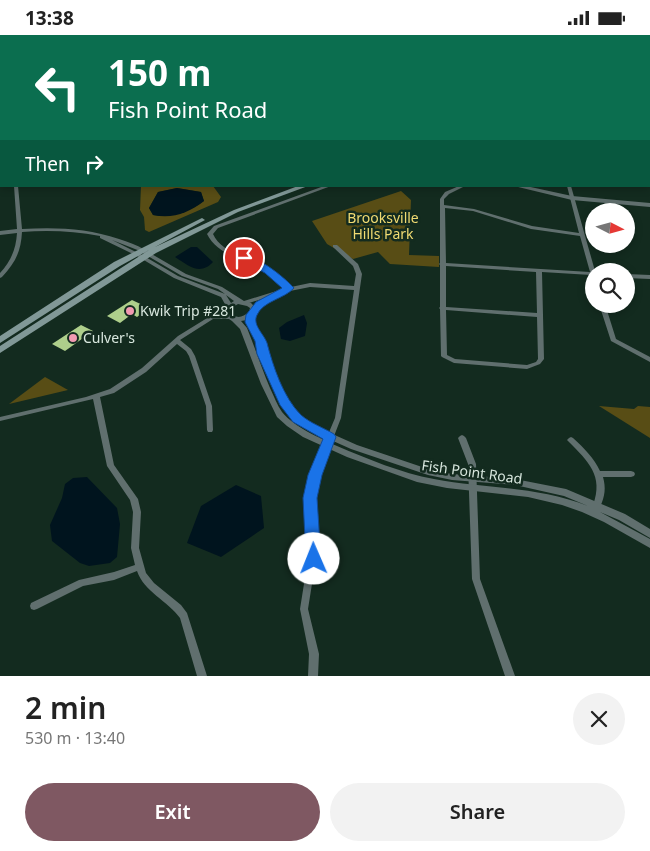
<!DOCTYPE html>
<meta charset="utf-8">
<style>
:root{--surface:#fff;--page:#f2f2f2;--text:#222;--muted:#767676;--accent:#7f5862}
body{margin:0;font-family:"Noto Sans",sans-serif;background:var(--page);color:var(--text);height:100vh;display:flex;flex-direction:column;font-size:19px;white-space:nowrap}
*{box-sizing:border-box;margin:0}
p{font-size:16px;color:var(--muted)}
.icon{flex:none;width:28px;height:28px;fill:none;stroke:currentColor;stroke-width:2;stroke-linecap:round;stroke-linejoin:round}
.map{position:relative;height:641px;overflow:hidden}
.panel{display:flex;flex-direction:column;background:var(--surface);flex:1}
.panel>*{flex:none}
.hud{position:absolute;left:0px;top:0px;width:650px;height:152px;box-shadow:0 2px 8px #0003;background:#0b6e4f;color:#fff;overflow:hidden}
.needle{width:32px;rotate:96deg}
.buttons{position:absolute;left:585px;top:168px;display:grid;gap:10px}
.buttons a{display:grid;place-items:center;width:50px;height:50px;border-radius:50%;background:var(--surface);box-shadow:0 2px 8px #0003;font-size:25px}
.pin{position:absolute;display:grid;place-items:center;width:42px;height:42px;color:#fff;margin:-21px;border:2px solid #fff;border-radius:50%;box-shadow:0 1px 5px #0007}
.me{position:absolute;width:55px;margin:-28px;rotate:359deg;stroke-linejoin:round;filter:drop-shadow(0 0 4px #0008)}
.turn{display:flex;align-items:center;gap:18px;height:105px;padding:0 25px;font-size:22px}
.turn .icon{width:65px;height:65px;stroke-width:2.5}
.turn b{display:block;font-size:35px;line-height:42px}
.then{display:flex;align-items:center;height:48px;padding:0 25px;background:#0003;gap:10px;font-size:19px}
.round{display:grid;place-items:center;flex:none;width:52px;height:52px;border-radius:26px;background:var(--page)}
.overview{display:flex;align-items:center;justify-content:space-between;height:85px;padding:0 25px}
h1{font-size:30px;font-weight:600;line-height:38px}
.button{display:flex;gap:10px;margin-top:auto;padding:10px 25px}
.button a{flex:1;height:58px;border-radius:30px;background:var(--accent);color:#fff;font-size:20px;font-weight:600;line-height:58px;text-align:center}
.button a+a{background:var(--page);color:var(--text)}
.status{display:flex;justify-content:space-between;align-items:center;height:35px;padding:0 25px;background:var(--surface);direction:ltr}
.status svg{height:14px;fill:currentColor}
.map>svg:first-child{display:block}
.green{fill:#584d15;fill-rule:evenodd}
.water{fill:#00141e}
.building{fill:#aecf8b}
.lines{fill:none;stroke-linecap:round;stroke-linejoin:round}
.minor{fill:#606f6e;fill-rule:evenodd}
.tertiary{fill:#606f6e;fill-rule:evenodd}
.secondary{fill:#819897;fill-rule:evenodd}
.primary{fill:#9ab8b7;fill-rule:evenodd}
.route{fill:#1a73e8;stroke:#114b97}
.poi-dot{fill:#f19ab1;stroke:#132b1f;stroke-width:2}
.labels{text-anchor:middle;stroke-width:5;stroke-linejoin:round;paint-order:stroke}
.park-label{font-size:14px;fill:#f0da72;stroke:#132b1f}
.poi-label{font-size:14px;fill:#d8e7de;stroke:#132b1f;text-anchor:start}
.street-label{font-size:14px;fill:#d8e7de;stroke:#132b1f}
</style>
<div class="status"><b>13:38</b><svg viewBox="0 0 49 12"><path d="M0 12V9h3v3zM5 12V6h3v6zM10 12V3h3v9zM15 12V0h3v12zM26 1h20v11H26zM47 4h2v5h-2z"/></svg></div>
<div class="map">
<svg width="650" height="641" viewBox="0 0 650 641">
<rect width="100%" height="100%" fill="#132b1f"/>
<g class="green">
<path d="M141,151H213L221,162L218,167L149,197L145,195L144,182L140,175ZM177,153L201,157L204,166C191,176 169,184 153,180L149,173L158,157Z"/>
<path d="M401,156L411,165L409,220L439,221V232L390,229L378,217L353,224L327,209L312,186Z"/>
<path d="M45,342L68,355L9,369Z"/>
<path d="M599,371L634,374L638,371L650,372V403Z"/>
</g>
<g class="water">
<path d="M177,153L201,157L204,166C188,178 173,184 153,180L149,173L158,157Z"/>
<path d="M191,212H197L213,227C200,241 189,231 175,222Z"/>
<path d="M304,280L307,288L305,301L290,306L281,304L279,293L287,287Z"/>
<path d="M87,442L117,473L120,489L117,522L110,528L89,531L80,528L52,506L50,490L62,463L65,449L73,443Z"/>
<path d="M236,450L261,461L264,493L221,522L187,508L201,471Z"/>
</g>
<g class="building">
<path d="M132,265L149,273L137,282L132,279L120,288L107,281Z"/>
<path d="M81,290L93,296L65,316L52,309Z"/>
</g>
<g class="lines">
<g class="minor">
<path d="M74,0H78L77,1H74Z"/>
<path d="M203,0H211L213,1H207Z"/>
<path d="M288,0H292V1H289Z"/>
<path d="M598,0H610L612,1H603Z"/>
<path d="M641,0H645L644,1H641Z"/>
<rect x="649" y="33" width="1" height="3"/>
<rect x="0" y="54" width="1" height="2"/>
<rect x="0" y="59" width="1" height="10"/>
<rect x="649" y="67" width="1" height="2"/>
<rect x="0" y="123" width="1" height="2"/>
<rect x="649" y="146" width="1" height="2"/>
<path d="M14,151H18L22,194C55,192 87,193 119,204C128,207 137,210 145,215L144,216H140L112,205L138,218L137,219H133L100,203V201C74,196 48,195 22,197C21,217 15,228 2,242L0,243V238C11,226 16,214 17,198L0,200V196L17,194Z"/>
<path d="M324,151H331L218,193L213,199C222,219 253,224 270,234C278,239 285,246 291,252L310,248L354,251L356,239L353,231L333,212V210H337L358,229L362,239L341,383L319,440L314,463L318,511L308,574L319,619L318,641H308L309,619L300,574L310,511L306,463L311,440L335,383L354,255L310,252L280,258L256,277H252L251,276L252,275L268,262L246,269L243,267L244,266L286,253C280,247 273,240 265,236C246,225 218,221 207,199L214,191Z"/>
<path d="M459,151H465L449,159L444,164V170L474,174L532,191L579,198L567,151H571L595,236H594V244L592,243L591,240L542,237L544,324L540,329L527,334L454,328L442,322L441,321L440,274L439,273L440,272V230L439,229L440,228V164L445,157ZM445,173L473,176L531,194L580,201L590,237L446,228ZM446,231L536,237L537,278L446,272ZM446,275L537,282L538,324L536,327L527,330L455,324L447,320Z"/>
<path d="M626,239L650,240V244L626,243Z"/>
<path d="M599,269H605L616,304L650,322V327L611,306Z"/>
<path d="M225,272L227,273L228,274L227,275L219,280L232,281L234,282L235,283L234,284H213L180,305L191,314L195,321L212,371L213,395L212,397H208L207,395L206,371L189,321L186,316L177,309L146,337L114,358L100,362L114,430L138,464L141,477L139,513L146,538L154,548L181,570L187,578L207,641H197L180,583C168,566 144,557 137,536L114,545L83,551L37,574L34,575L31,574L30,571L31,568L79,545L114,537L135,530L131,513L133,477L130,465L107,431L93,364L0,386V382L86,362L110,354L142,333L178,301Z"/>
<path d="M462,400L464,401L466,403L476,429L480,544L515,641H505L472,544L468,429L458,403L460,401Z"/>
<path d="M571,402L573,403C584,413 594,423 600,436H631L634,437L635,439L634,441L631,442H603C606,453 605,461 600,472L597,473L594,472L593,470C604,441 588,426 569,407L567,405L569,403Z"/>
</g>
<g class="tertiary">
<rect x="338" y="0" width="4" height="1"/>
<path d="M514,151H526L572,161L650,168V172L572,165Z"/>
<path d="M143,214L186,239L222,252L244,266L251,268L256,273L257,278L254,280V287L265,306L267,319L287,366L300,381L310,389L357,410L428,434L452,439L515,444L566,454L625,479L650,494V503L619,485L600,477L650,504V513L604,487L582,477L562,470L528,462L447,453L417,447L347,422L303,402L287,391L277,382L261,349L240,294L232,286L226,282L221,278L222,274L226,271L221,262L174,243L132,218L133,217H137L178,241L225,259L218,254L182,241L141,217V215ZM226,260L234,266L231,268ZM238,269L247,271L250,273L249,277C242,283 236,284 229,277L228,275ZM247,285L246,287L257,306L259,319L280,367L294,385L304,393L351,414L428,440L452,445L515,450L564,461L588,471C536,451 487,454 434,444C401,438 368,424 337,411C320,403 294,392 282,377C277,370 274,361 270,353C262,334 255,313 247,293L241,286Z"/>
</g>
<path class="secondary" d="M298,151H308L238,177L156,218L0,318V311L149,215L120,231L0,308V301L114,227L202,183L205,185L155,212L234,175Z"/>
<g class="primary">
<path d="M501,0H515L516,1H503Z"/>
<path d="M516,0H530L531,1H518Z"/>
<path d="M649,17L650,18V22L649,21Z"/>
</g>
</g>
<path class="route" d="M240,221C255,218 284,242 294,253C284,264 263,266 257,280C252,290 264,299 267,308C273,331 283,362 301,380C310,388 324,393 334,399L336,402L322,440L317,463L321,524L319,528L314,530L308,528L306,524L303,463L308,440L323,404L293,387L280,370L257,319L255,306L245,287L246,280L256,267L282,253L265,238L240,225Z"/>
<g class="poi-dot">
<circle cx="130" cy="276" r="5"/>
<circle cx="73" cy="303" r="5"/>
</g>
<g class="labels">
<g class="park-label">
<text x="383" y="188">Brooksville<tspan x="383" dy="16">Hills Park</tspan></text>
</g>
<g class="poi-label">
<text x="140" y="281">Kwik Trip #281</text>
<text x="83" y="308">Culver's</text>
</g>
<g class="street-label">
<text transform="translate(472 437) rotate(8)" y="5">Fish Point Road</text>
</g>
</g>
</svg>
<div class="buttons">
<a><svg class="needle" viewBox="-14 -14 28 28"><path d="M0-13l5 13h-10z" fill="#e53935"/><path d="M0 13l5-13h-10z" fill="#767676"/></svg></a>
<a><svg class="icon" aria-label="search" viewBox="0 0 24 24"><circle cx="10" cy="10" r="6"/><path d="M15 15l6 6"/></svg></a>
</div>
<div class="pin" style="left:244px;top:223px;background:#d93025"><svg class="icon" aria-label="arrive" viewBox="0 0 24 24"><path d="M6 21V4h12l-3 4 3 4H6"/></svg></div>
<svg class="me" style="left:314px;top:524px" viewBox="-20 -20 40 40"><circle r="19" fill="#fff"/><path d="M0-13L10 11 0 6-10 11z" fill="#1a73e8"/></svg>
<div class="hud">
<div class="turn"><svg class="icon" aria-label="left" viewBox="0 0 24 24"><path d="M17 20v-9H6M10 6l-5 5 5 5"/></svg><div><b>150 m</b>Fish Point Road</div></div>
<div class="then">Then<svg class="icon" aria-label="right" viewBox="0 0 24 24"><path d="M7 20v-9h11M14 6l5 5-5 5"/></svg></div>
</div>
</div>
<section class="panel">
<div class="overview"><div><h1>2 min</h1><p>530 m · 13:40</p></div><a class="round"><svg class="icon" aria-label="close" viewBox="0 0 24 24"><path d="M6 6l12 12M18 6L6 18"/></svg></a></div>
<div class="button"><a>Exit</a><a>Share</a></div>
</section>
